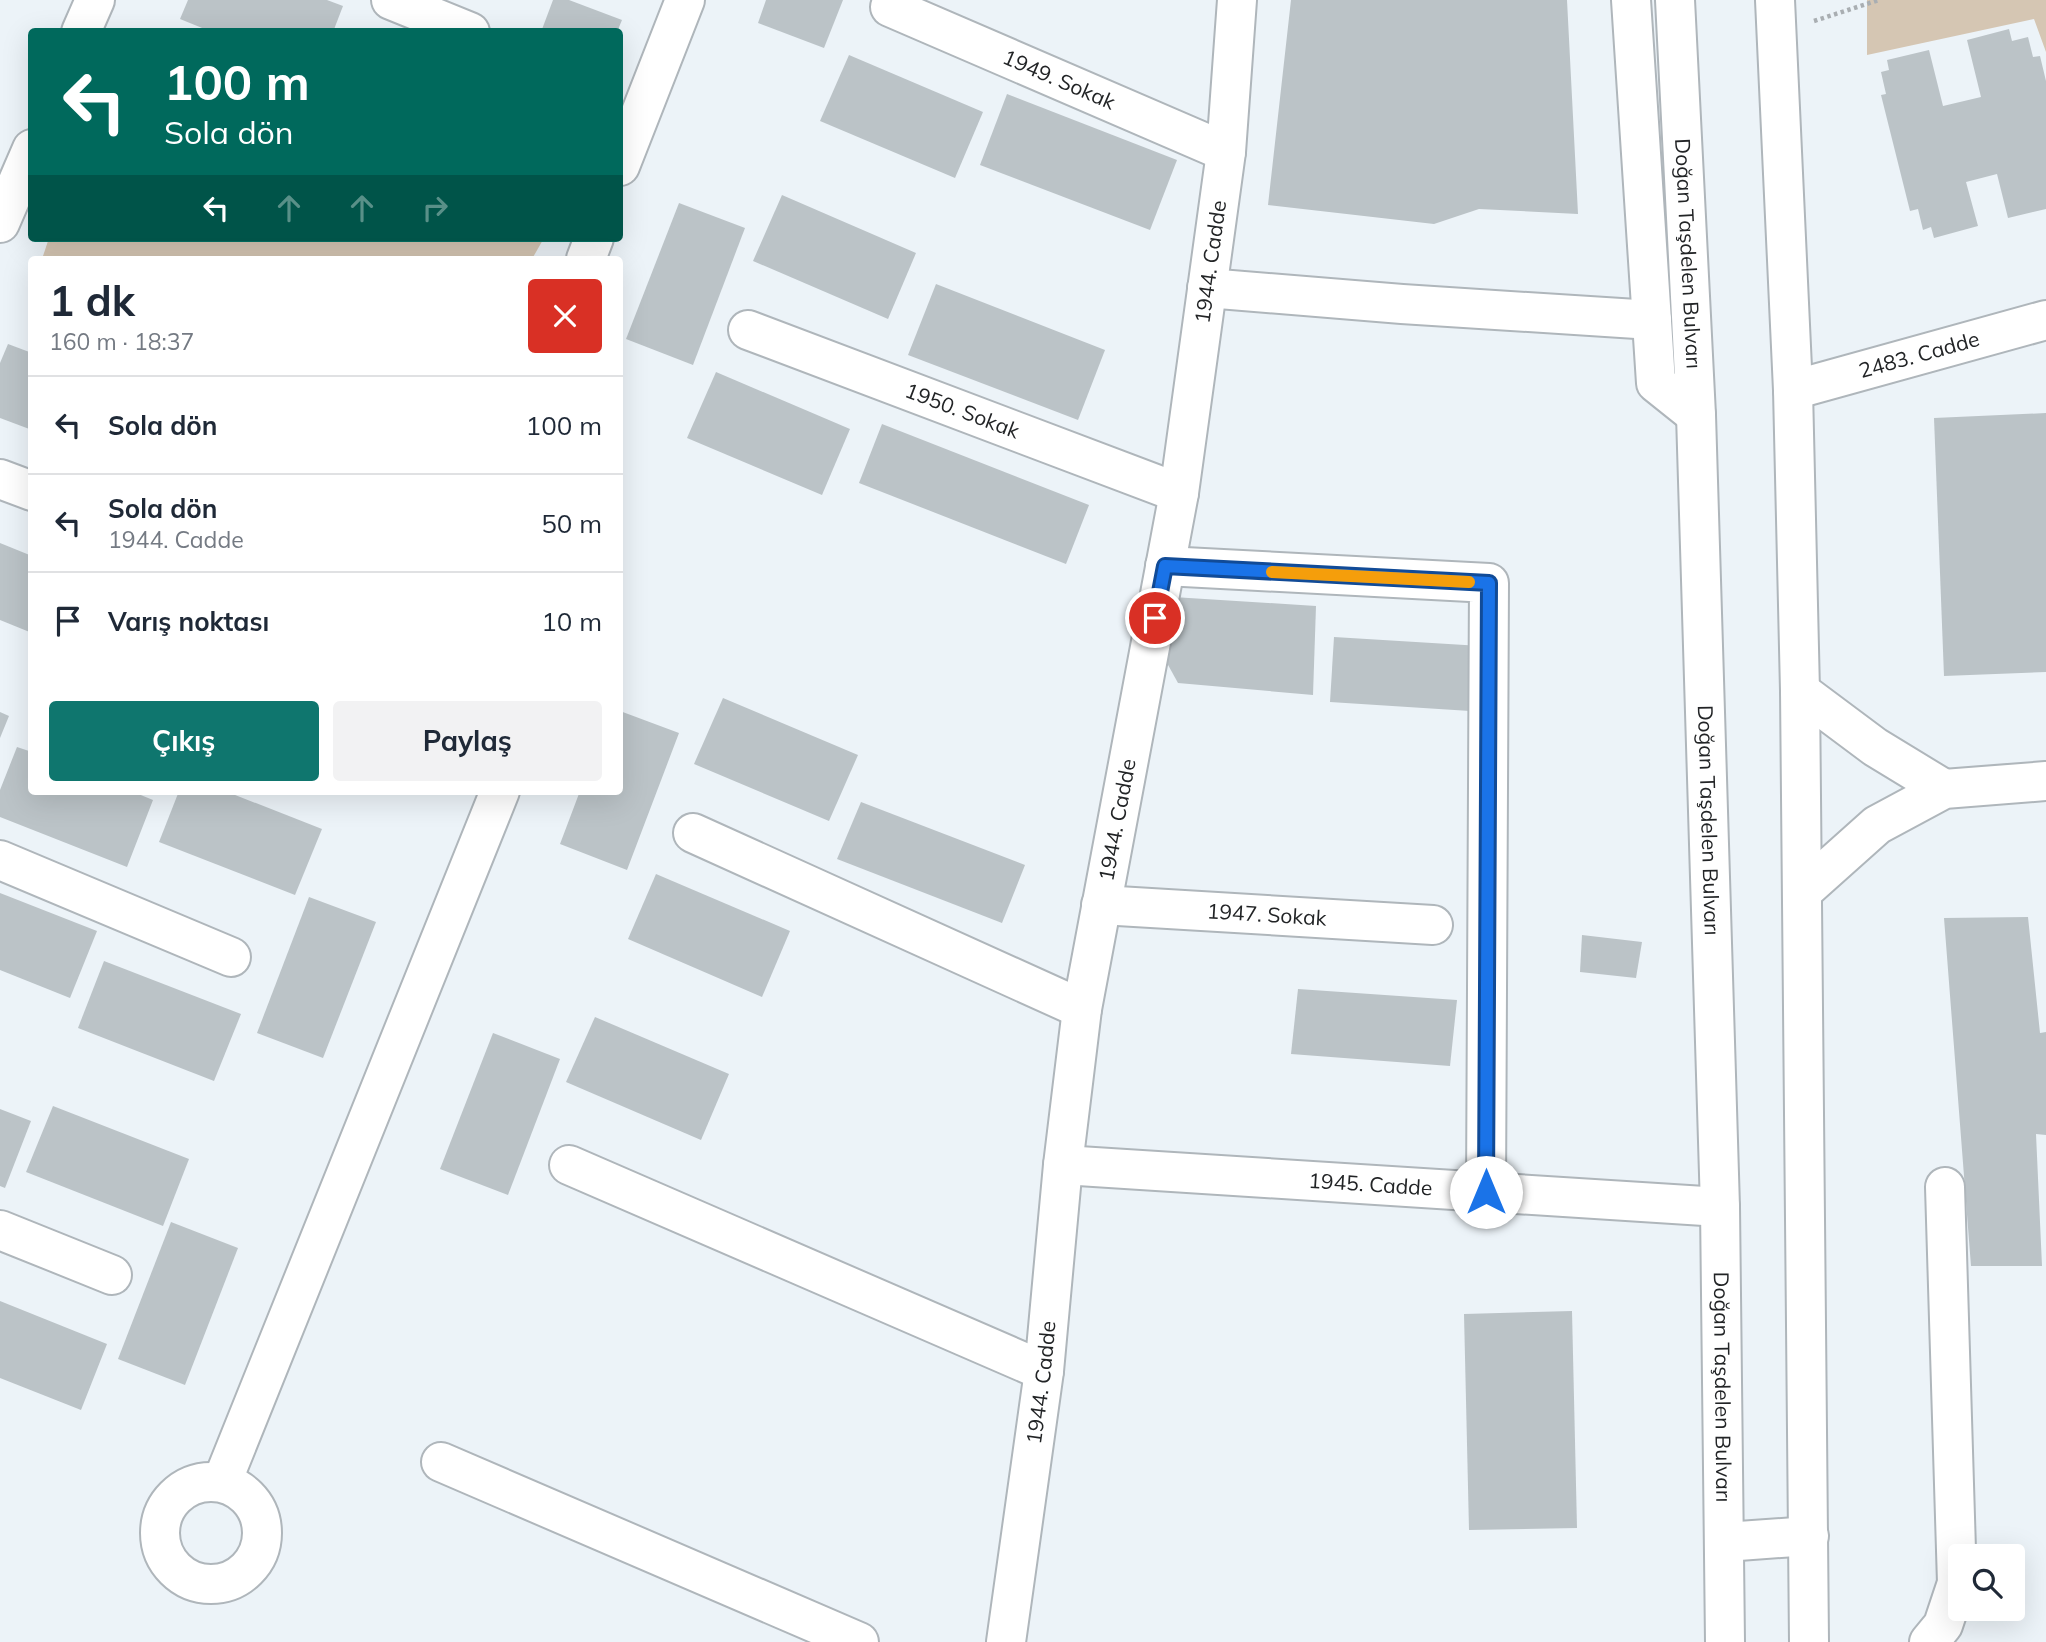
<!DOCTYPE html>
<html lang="tr">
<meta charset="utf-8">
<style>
:root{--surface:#fff;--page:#f2f2f3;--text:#1f2937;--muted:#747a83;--line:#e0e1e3;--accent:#0f766e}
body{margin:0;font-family:Mulish,sans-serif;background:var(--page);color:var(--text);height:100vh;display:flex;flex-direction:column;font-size:26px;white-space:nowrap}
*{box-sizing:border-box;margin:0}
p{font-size:23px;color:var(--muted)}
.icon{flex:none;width:38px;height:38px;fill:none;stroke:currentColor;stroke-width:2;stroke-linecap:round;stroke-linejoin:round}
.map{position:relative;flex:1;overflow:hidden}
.side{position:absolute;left:28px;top:256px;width:595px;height:539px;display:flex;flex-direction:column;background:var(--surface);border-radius:7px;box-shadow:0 7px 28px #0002}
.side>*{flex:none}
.top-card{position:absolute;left:28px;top:28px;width:595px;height:214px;border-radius:7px;box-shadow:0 7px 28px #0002;background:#00695c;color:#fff;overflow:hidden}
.controls{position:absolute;left:1948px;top:1544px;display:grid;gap:14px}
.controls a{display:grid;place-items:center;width:77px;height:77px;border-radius:7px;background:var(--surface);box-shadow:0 7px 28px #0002;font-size:35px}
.pin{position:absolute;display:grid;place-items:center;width:60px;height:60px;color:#fff;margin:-30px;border:4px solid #fff;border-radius:50%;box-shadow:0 2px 7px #0007}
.me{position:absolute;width:77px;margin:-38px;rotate:0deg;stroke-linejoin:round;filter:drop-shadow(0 0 5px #0008)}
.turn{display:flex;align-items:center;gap:24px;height:147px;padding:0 21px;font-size:32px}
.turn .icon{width:91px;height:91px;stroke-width:2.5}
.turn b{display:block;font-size:49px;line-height:60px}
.lanes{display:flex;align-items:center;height:66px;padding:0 21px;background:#0003;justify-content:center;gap:35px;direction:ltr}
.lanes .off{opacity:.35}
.round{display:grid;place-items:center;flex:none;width:74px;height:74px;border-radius:7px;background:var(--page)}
.overview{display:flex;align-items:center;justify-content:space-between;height:119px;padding:0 21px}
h1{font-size:42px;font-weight:700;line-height:52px}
.cta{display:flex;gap:14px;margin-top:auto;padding:14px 21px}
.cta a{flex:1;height:80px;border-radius:7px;background:var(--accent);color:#fff;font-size:28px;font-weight:700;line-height:80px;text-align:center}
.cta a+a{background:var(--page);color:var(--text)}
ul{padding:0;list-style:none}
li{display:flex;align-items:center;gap:21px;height:98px;padding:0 21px;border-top:2px solid var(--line)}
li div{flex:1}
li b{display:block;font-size:26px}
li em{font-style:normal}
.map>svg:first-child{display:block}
.green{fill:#d5c6b3}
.building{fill:#bbc3c7}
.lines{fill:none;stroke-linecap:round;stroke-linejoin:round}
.minor-casing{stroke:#afb6bb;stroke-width:42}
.major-casing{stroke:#afb6bb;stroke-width:42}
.path{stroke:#a9aeb2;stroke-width:4.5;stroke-dasharray:3.5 3.5;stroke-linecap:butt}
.minor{stroke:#fff;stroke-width:38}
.major{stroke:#fff;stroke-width:38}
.route-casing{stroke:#114b97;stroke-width:18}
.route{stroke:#1a73e8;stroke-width:12}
.slow{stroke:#f59e0b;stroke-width:12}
.labels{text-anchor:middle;stroke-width:7;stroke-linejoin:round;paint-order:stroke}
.street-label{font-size:21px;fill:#222426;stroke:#fff}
</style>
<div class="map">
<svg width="2046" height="1642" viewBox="0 0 2046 1642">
<rect width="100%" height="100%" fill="#ecf3f8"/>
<g class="green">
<path d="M1867,0H2046V52L2034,19L1867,55Z"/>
<path d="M49,238H544L532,259H42Z"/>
</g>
<g class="building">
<path d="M188,0H327L343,6L333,32H212L180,19Z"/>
<path d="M553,0H569L622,20L617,32H541Z"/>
<path d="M766,0H843L824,48L758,23Z"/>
<path d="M1291,0H1567L1578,214L1479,209L1434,224L1268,205Z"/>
<path d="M2009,29L2012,41L2028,37L2033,57L2040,56L2046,81V209L2008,218L1997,174L1966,182L1978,226L1934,238L1931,227L1923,230L1918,209L1910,211L1881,95L1886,94L1881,72L1889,70L1887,60L1929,50L1943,106L1981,97L1967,40Z"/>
<path d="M849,55L983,112L955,178L820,121Z"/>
<path d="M1007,94L1177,160L1150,230L980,165Z"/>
<path d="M782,195L916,253L888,319L753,261Z"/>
<path d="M679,203L745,228L693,365L626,339Z"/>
<path d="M936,284L1105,350L1078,420L908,355Z"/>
<path d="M8,344L32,353V430L0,418V363Z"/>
<path d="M716,372L850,429L822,495L687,438Z"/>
<path d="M2046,413V672L1944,676L1934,418Z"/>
<path d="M882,424L1089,505L1066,564L859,483Z"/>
<path d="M0,543L32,556V633L0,620Z"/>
<path d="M1173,597L1316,606L1313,695L1178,683L1162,654Z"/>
<path d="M1334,637L1481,646L1470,711L1330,702Z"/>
<path d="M723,698L858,755L829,821L694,764Z"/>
<path d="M620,711L679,733L627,870L560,844L580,791H620Z"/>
<path d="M0,712L9,716L0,738Z"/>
<path d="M17,747L32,752V791H131L153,800L127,867L0,817V790Z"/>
<path d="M179,791H225L322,829L295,895L159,842Z"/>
<path d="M861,802L1025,865L1002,923L837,859Z"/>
<path d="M656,874L790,931L762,997L628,939Z"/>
<path d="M0,893L97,931L70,998L0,970Z"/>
<path d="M309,897L376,922L323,1058L257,1033Z"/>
<path d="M2028,917L2040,1033L2046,1032V1135L2036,1134L2042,1266H1971L1944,918Z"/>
<path d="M1582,935L1642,942L1636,978L1580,972Z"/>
<path d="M104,961L241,1014L214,1081L78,1028Z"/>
<path d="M1298,989L1457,1000L1450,1066L1291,1054Z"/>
<path d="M595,1017L729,1074L701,1140L566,1082Z"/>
<path d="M493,1033L560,1059L508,1195L440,1169Z"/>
<path d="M53,1106L189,1159L163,1226L26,1172Z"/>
<path d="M0,1109L31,1121L5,1188L0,1186Z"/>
<path d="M171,1222L238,1248L185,1385L118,1359Z"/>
<path d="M0,1301L107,1344L81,1410L0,1378Z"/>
<path d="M1572,1311L1577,1528L1469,1530L1464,1314Z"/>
</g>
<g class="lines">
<defs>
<g id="minor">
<path d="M391,0L470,32"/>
<path d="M1631,0L1656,383L1696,415"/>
<path id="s1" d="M890,7L1226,152"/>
<path d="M81,32L95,0"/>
<path d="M620,166L685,0"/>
<path d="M0,223L32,149"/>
<path d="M586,259L594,238"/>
<path d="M1207,288L1402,304L1652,320"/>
<path id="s2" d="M748,330L1179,493"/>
<path id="s3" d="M1793,390L2046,320"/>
<path d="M0,479L32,491"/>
<path d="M1165,566L1489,583L1486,1192"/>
<path d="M1800,691L1875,747L1944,789"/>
<path d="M693,833L1082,1009"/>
<path d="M0,860L231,957"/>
<path d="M1802,892L1877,825L1944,789L2046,781"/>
<path id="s4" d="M1101,905L1433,925"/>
<path d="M569,1165L1044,1371"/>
<path id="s5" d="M1063,1165L1720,1207"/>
<path d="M0,1230L112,1275"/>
<path d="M441,1462L859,1642"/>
<circle cx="211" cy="1533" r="51"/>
<path d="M222,1482L500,791"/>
<path d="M1725,1542L1809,1536"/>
<path id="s6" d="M1006,1642L1044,1371L1063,1165L1082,1009L1179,493L1226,152L1237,0"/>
<path d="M1929,1642L1943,1625L1957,1583L1945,1187"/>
</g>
<g id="major">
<path id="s7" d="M1675,0L1696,415L1720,1207L1725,1642"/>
<path d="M1775,0L1793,390L1800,691L1809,1642"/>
</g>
</defs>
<use href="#minor" class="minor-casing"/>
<use href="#major" class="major-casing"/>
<path class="path" d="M1814,21L1879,0"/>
<use href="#minor" class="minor"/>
<use href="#major" class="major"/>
</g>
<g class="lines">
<defs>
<path id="route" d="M1155,618L1165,566L1489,583L1486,1192"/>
</defs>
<use href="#route" class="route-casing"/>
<use href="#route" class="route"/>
<path class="slow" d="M1272,572L1469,582"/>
</g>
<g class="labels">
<g class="street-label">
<text dy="7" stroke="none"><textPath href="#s1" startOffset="184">1949. Sokak</textPath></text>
<text dy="7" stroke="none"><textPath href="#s7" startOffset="254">Doğan Taşdelen Bulvarı</textPath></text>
<text dy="7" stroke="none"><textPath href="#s6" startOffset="1396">1944. Cadde</textPath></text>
<text dy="7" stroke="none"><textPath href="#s3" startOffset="131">2483. Cadde</textPath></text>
<text dy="7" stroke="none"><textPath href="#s2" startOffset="229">1950. Sokak</textPath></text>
<text dy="7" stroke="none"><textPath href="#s6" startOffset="830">1944. Cadde</textPath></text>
<text dy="7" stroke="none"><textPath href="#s7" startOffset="821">Doğan Taşdelen Bulvarı</textPath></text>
<text dy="7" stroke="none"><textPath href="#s4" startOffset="166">1947. Sokak</textPath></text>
<text dy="7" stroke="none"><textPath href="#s5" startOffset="308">1945. Cadde</textPath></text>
<text dy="7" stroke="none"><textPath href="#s6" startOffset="262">1944. Cadde</textPath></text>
<text dy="7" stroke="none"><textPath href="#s7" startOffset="1388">Doğan Taşdelen Bulvarı</textPath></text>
</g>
</g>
</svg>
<div class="controls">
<a><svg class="icon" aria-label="search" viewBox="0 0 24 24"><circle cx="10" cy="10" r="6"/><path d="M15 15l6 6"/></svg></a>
</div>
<div class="pin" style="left:1155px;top:618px;background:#d93025"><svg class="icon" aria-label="arrive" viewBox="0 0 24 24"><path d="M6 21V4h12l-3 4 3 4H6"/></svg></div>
<svg class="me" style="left:1486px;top:1192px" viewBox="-20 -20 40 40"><circle r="19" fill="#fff"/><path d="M0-13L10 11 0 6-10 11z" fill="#1a73e8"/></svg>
<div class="top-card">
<div class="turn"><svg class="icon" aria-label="left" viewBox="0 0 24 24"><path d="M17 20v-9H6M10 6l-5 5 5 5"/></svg><div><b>100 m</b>Sola dön</div></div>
<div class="lanes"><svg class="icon" aria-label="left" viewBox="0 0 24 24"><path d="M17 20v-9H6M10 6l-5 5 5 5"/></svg><svg class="icon off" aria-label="ahead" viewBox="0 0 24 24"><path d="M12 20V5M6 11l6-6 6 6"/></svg><svg class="icon off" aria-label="ahead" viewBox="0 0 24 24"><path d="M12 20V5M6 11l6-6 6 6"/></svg><svg class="icon off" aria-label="right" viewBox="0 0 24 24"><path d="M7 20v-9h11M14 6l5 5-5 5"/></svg></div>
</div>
<section class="side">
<div class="overview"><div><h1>1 dk</h1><p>160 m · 18:37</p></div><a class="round" style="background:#d93025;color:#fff"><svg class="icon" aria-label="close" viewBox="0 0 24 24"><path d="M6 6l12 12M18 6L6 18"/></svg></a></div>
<ul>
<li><svg class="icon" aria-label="left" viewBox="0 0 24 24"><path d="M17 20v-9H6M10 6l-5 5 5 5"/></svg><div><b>Sola dön</b></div><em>100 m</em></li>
<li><svg class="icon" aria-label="left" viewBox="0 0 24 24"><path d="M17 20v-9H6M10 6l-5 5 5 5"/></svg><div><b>Sola dön</b><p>1944. Cadde</p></div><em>50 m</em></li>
<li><svg class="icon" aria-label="arrive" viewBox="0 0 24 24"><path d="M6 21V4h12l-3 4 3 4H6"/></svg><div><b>Varış noktası</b></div><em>10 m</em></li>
</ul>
<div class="cta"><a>Çıkış</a><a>Paylaş</a></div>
</section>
</div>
